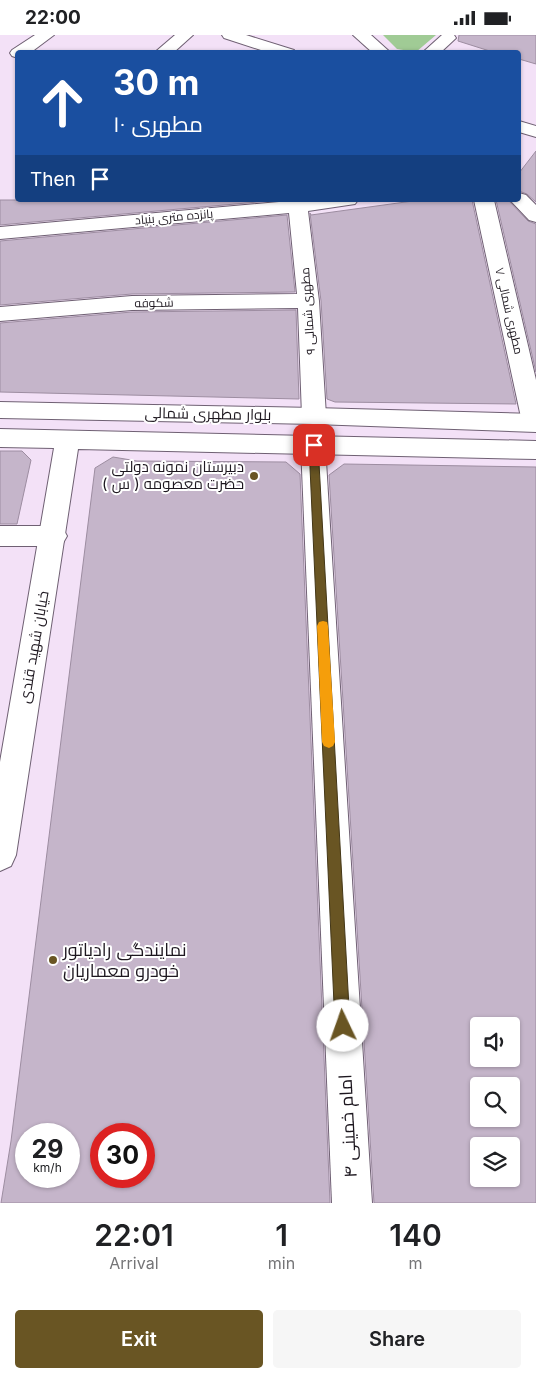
<!DOCTYPE html>
<meta charset="utf-8">
<style>
:root{--surface:#fff;--page:#f6f6f6;--text:#202124;--muted:#757577;--accent:#695523}
body{margin:0;font-family:Inter,Cairo,sans-serif;background:var(--page);color:var(--text);height:100vh;display:flex;flex-direction:column;font-size:19px;white-space:nowrap}
*{box-sizing:border-box;margin:0}
p{font-size:16px;color:var(--muted)}
.icon{flex:none;width:28px;height:28px;fill:none;stroke:currentColor;stroke-width:2;stroke-linecap:round;stroke-linejoin:round}
.map{position:relative;height:1168px;overflow:hidden}
.details{display:flex;flex-direction:column;background:var(--surface);flex:1}
.details>*{flex:none}
.top-card{position:absolute;left:15px;top:15px;width:506px;height:152px;border-radius:5px;box-shadow:0 1px 4px #0004;background:#1a4fa0;color:#fff;overflow:hidden}
.controls{position:absolute;left:470px;top:982px;display:grid;gap:10px}
.controls a{display:grid;place-items:center;width:50px;height:50px;border-radius:5px;background:var(--surface);box-shadow:0 1px 4px #0004;font-size:25px}
.speed{position:absolute;left:15px;top:1088px;display:flex;gap:10px;font-size:25px;font-weight:700;text-align:center}
.speed>*{display:grid;place-content:center;width:65px;height:65px;border-radius:50%;background:var(--surface);box-shadow:0 1px 4px #0004;line-height:1}
.speed small{font-size:12px;font-weight:400}
.speed .limit{border:8px solid #d22;background:#fff;color:#111}
.pin{position:absolute;display:grid;place-items:center;width:42px;height:42px;color:#fff;margin:-21px;border-radius:10px;box-shadow:0 2px 8px #0006}
.me{position:absolute;width:55px;margin:-28px;rotate:357deg;stroke-linejoin:round;filter:drop-shadow(0 0 4px #0008)}
.turn{display:flex;align-items:center;gap:18px;height:105px;padding:0 15px;font-size:22px}
.turn .icon{width:65px;height:65px;stroke-width:2.5}
.turn b{display:block;font-size:35px;line-height:42px}
.then{display:flex;align-items:center;height:48px;padding:0 15px;background:#0003;gap:10px;font-size:19px}
.eta{display:flex;justify-content:space-evenly;align-items:center;height:85px;text-align:center}
.eta b{font-size:30px;font-weight:600;line-height:35px}
.action{display:flex;gap:10px;margin-top:auto;padding:10px 15px}
.action a{flex:1;height:58px;border-radius:5px;background:var(--accent);color:#fff;font-size:20px;font-weight:600;line-height:58px;text-align:center}
.action a+a{background:var(--page);color:var(--text)}
.status{display:flex;justify-content:space-between;align-items:center;height:35px;padding:0 25px;background:var(--surface);direction:ltr}
.status svg{height:14px;fill:currentColor}
.map>svg:first-child{display:block}
.green{fill:#a0cb95}
.building{fill:#c5b5ca;stroke:#9d8da1;fill-rule:evenodd}
.lines{fill:none;stroke-linecap:round;stroke-linejoin:round}
.street-casing{stroke:#6f6073;stroke-width:2}
.secondary-casing{stroke:#6f6073;stroke-width:2}
.street{fill:#fff;fill-rule:evenodd}
.secondary{fill:#fff;fill-rule:evenodd}
.route{fill:#695523;stroke:#443717}
.slow{fill:#f59e0b}
.poi-dot{fill:#695523;stroke:#fff;stroke-width:2}
.labels{text-anchor:middle;stroke-width:4;stroke-linejoin:round;paint-order:stroke}
.far-street-label{font-size:12px;fill:#1d171f;stroke:#fff}
.street-label{font-size:15px;fill:#1d171f;stroke:#fff}
.poi-label{font-size:15px;fill:#1d171f;stroke:#fff;text-anchor:end}
.near-poi-label{font-size:18px;fill:#1d171f;stroke:#fff;text-anchor:start}
.near-street-label{font-size:18px;fill:#1d171f;stroke:#fff}
</style>
<div class="status"><b>22:00</b><svg viewBox="0 0 49 12"><path d="M0 12V9h3v3zM5 12V6h3v6zM10 12V3h3v9zM15 12V0h3v12zM26 1h20v11H26zM47 4h2v5h-2z"/></svg></div>
<div class="map">
<svg width="536" height="1168" viewBox="0 0 536 1168">
<rect width="100%" height="100%" fill="#f3e1f7"/>
<path class="green" d="M383,0H436L416,17L397,14Z"/>
<g class="building">
<path d="M459,0H536V29L519,24V18H496L458,6Z"/>
<path d="M536,116V167L527,159L519,156V138Z"/>
<path d="M0,165H280L0,190Z"/>
<path d="M420,165H472L516,369L335,367L327,364L321,266L310,178L311,180Z"/>
<path d="M496,165H508L528,186L536,189V337Z"/>
<path d="M287,180L295,257L132,259L0,270V206Z"/>
<path d="M296,275L299,364L0,357V288L132,277Z"/>
<path d="M0,416H22L31,425L17,489H0Z"/>
<path d="M113,422L137,426L286,427L300,439L330,1168H1L11,1106L95,433ZM26,1099H69V1141H26ZM101,1099H144V1141H101Z"/>
<path d="M344,429L536,432V1168H374L329,440ZM479,991H511V1024H479ZM479,1051H511V1084H479ZM479,1111H511V1144H479Z"/>
</g>
<g class="lines">
<defs>
<g id="street">
<path d="M35,0H54L30,18H18V23L12,21L10,18L12,15Z"/>
<path d="M175,0H193L173,18H154Z"/>
<path d="M353,0H371L391,18H373Z"/>
<path d="M442,0H454L456,3L440,18H422Z"/>
<path d="M519,158L526,160L536,170V187L529,185L510,165H519Z"/>
<path d="M301,165H358L355,169L308,176L319,266L326,381L322,387L314,389L306,387L302,381L298,273L132,275L0,286V272L132,261L297,259L289,178L0,204V192Z"/>
<path d="M474,165H494L536,345V395L526,393L522,387Z"/>
<path d="M313,401L321,404L325,410L372,1168H332L301,410L305,404Z"/>
<path d="M0,491H54L63,494L67,501L63,508L54,511H0Z"/>
</g>
<g id="secondary">
<path d="M222,0H246L294,15L296,18H270L224,3Z"/>
<path d="M519,86L536,91V102L519,97Z"/>
<path d="M0,367L314,373L536,379V397L314,389L0,383Z"/>
<path d="M0,394L536,406V424L78,414L16,820L11,831L0,836V727L54,413L0,412Z"/>
</g>
</defs>
<use href="#street" class="street-casing"/>
<use href="#secondary" class="secondary-casing"/>
<use href="#street" class="street"/>
<use href="#secondary" class="secondary"/>
</g>
<path class="route" d="M314,406L318,410L350,991L348,996L343,998L338,996L335,991L309,410Z"/>
<path class="slow" d="M323,586L327,587L328,591L335,707L333,711L329,713L324,711L322,707L317,591L319,587Z"/>
<g class="poi-dot">
<circle cx="254" cy="441" r="5"/>
<circle cx="53" cy="925" r="5"/>
</g>
<g class="labels">
<g class="far-street-label">
<text transform="translate(174 182) rotate(-5)" y="4">پانزده متری بنیاد</text>
<text transform="translate(154 268) rotate(-1)" y="4">شکوفه</text>
<text transform="translate(308 276) rotate(-94)" y="4">مطهری شمالی ۹</text>
<text transform="translate(509 276) rotate(77)" y="4">مطهری شمالی ۷</text>
</g>
<g class="street-label">
<text transform="translate(208 379) rotate(1)" y="5">بلوار مطهری شمالی</text>
<text transform="translate(34 612) rotate(-80)" y="5">خیابان شهید قندی</text>
</g>
<g class="poi-label">
<text x="244" y="437">دبیرستان نمونه دولتی<tspan x="244" dy="17">حضرت معصومه ( س )</tspan></text>
</g>
<g class="near-poi-label">
<text x="63" y="921">نمایندگی رادیاتور<tspan x="63" dy="21">خودرو معماریان</tspan></text>
</g>
<g class="near-street-label">
<text transform="translate(348 1091) rotate(-93)" y="6">امام خمینی ۴</text>
</g>
</g>
</svg>
<div class="controls">
<a><svg class="icon" aria-label="sound" viewBox="0 0 24 24"><path d="M4 9h4l5-4v14l-5-4H4zM17 9q2 3 0 6"/></svg></a>
<a><svg class="icon" aria-label="search" viewBox="0 0 24 24"><circle cx="10" cy="10" r="6"/><path d="M15 15l6 6"/></svg></a>
<a><svg class="icon" aria-label="layers" viewBox="0 0 24 24"><path d="M12 4l9 5-9 5-9-5zM3 14l9 5 9-5"/></svg></a>
</div>
<div class="speed"><div>29<small>km/h</small></div><div class="limit">30</div></div>
<div class="pin" style="left:314px;top:410px;background:#d93025"><svg class="icon" aria-label="arrive" viewBox="0 0 24 24"><path d="M6 21V4h12l-3 4 3 4H6"/></svg></div>
<svg class="me" style="left:343px;top:991px" viewBox="-20 -20 40 40"><circle r="19" fill="#fff"/><path d="M0-13L10 11 0 6-10 11z" fill="#695523"/></svg>
<div class="top-card">
<div class="turn"><svg class="icon" aria-label="ahead" viewBox="0 0 24 24"><path d="M12 20V5M6 11l6-6 6 6"/></svg><div><b>30 m</b>مطهری ۱۰</div></div>
<div class="then">Then<svg class="icon" aria-label="arrive" viewBox="0 0 24 24"><path d="M6 21V4h12l-3 4 3 4H6"/></svg></div>
</div>
</div>
<section class="details">
<div class="eta">
<div><b>22:01</b><p>Arrival</p></div>
<div><b>1</b><p>min</p></div>
<div><b>140</b><p>m</p></div>
</div>
<div class="action"><a>Exit</a><a>Share</a></div>
</section>
